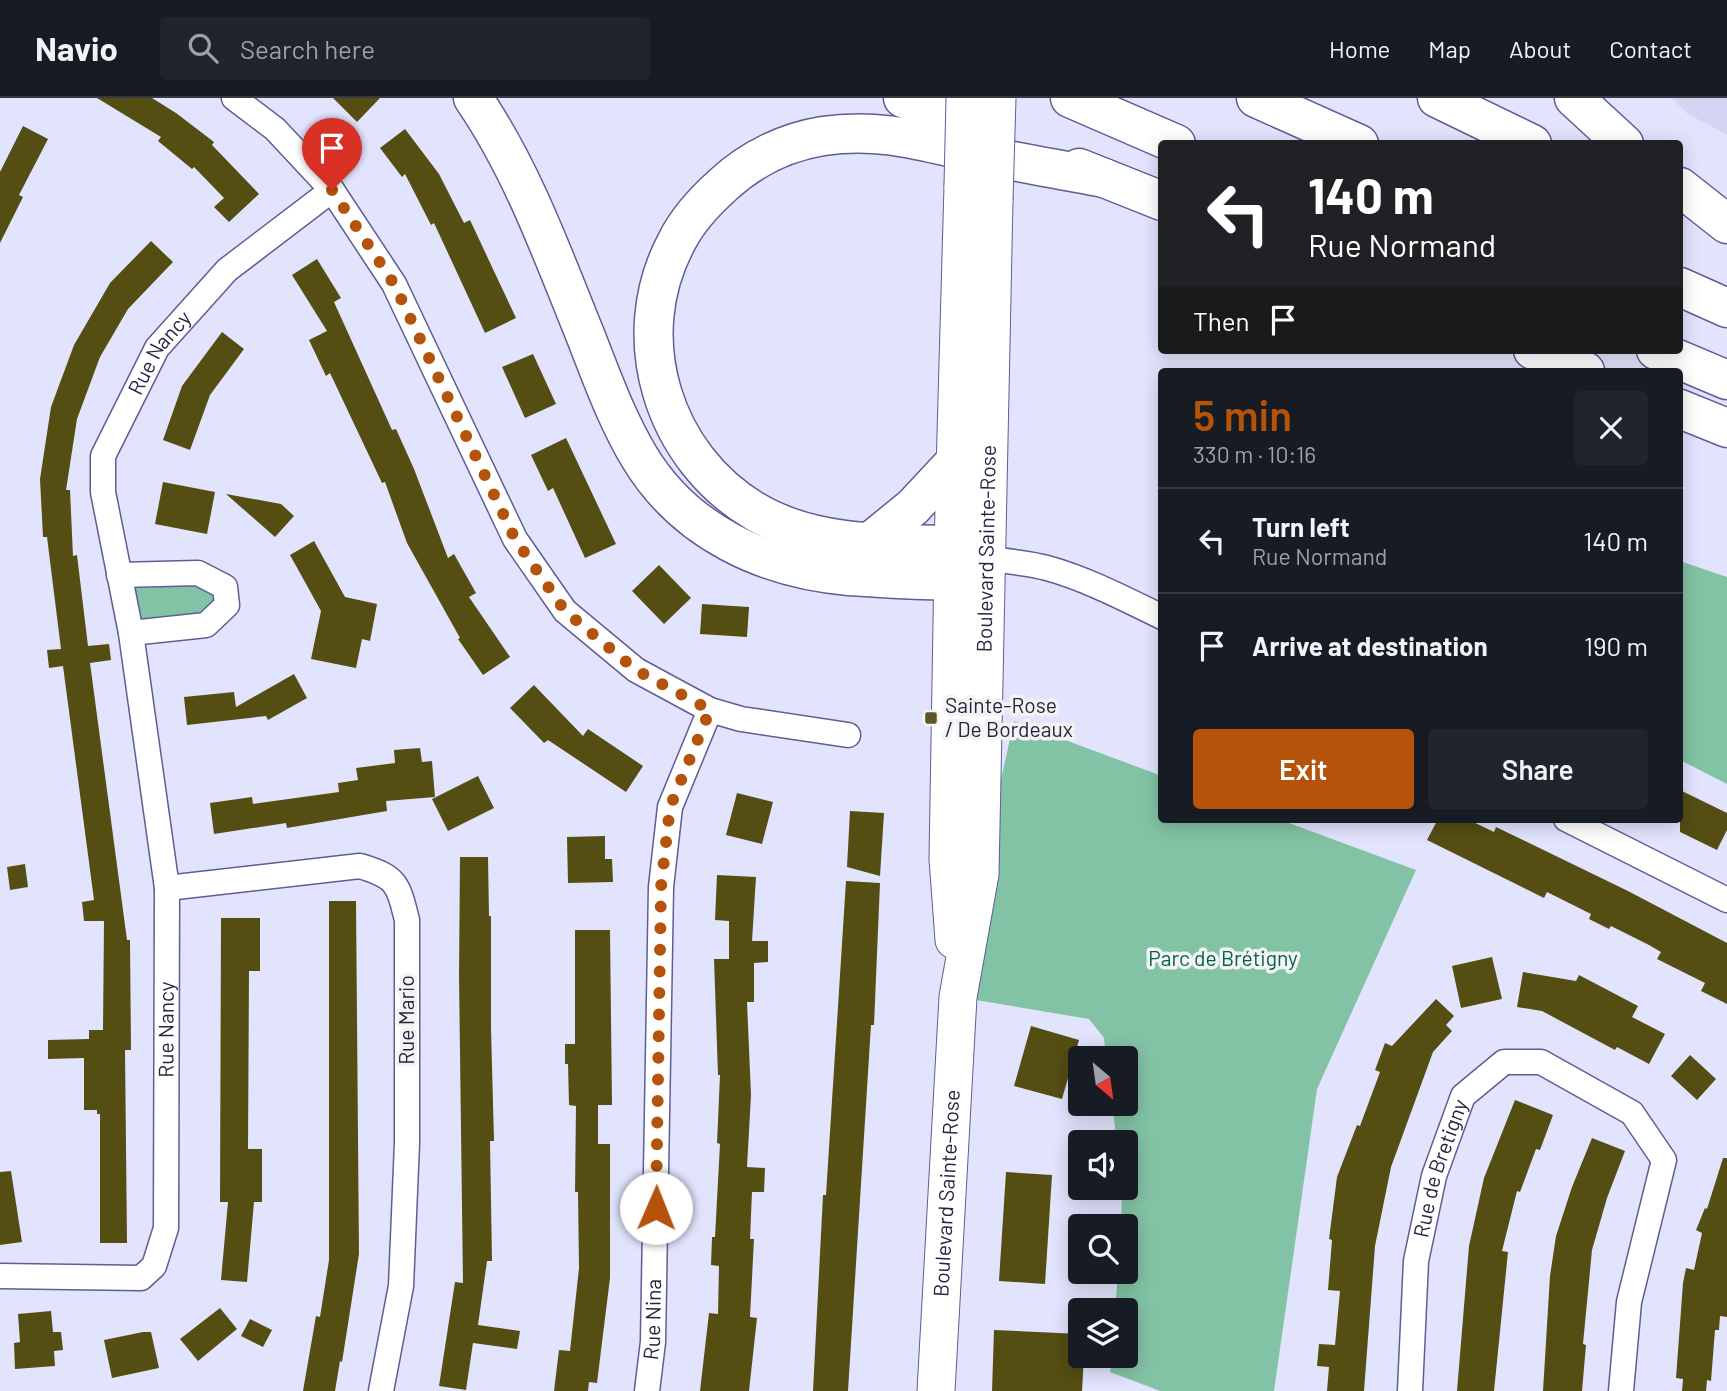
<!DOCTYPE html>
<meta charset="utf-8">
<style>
:root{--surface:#171b24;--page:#20242c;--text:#f1f3f6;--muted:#9ea1a6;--line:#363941;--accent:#b45309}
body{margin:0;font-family:Barlow,sans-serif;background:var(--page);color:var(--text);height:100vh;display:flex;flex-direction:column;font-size:26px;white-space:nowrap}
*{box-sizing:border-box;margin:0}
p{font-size:23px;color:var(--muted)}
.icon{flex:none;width:38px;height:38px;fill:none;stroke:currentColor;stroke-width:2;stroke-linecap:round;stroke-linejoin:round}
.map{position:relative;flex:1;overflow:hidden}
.side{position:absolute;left:1158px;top:270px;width:525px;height:455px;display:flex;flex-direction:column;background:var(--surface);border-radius:7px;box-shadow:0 4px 18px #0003}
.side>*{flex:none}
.banner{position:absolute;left:1158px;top:42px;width:525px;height:214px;border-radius:7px;box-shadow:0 4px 18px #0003;background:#202124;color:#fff;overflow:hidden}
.needle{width:46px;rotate:151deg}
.fabs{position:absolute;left:1068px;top:948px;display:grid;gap:14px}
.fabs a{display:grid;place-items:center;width:70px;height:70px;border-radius:7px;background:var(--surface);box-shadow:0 4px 18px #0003;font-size:35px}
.pin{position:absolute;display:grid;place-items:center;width:60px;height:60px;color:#fff;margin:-72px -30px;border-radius:50% 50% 50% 0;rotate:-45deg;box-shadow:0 0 7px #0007}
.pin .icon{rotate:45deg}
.me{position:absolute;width:77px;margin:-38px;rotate:1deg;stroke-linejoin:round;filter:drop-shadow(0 0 5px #0008)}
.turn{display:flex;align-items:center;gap:24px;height:147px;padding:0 35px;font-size:32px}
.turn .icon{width:91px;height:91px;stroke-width:2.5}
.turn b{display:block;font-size:49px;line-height:60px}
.then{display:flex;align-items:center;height:66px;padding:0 35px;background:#0003;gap:14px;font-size:26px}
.round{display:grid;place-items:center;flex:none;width:74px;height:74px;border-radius:7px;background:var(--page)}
.overview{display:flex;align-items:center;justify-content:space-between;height:119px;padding:0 35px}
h1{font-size:42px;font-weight:600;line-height:52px;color:var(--accent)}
.action{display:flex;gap:14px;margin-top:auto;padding:14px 35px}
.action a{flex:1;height:80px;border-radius:7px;background:var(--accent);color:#fff;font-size:28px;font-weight:600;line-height:80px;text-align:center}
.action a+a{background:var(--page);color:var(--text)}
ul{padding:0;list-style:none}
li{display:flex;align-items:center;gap:21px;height:105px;padding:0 35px;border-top:2px solid var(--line)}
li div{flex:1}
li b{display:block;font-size:26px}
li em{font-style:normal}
header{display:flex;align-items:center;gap:42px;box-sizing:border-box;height:98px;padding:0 35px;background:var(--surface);border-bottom:2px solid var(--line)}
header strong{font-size:33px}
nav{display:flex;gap:38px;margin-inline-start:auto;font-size:24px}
.search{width:490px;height:63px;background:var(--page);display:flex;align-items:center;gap:18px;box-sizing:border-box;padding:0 24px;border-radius:7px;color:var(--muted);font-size:26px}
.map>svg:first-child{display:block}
.built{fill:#d4d5f2}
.green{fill:#83c3a5}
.building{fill:#544e13}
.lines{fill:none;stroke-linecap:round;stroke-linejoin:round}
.street-casing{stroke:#5e5d96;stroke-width:27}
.secondary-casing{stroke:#5e5d96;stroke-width:39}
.highway-casing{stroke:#5e5d96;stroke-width:41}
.street{stroke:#fff;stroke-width:24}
.secondary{stroke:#fff;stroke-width:37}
.highway{stroke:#fff;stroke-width:38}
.secondary-bridge-casing{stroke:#5e5d96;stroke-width:39;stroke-linecap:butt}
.secondary-bridge{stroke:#fff;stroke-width:37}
.route{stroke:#b45309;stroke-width:12;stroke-dasharray:0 21.6}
.poi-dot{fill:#5d5724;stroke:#f3f3f3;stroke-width:2.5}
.labels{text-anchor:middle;stroke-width:7;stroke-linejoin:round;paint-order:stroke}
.street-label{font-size:21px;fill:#26253e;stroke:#f3f3f3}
.poi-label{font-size:21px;fill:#26253e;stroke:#f3f3f3;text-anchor:start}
.park-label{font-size:21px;fill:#006344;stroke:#f3f3f3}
</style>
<header>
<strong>Navio</strong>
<div class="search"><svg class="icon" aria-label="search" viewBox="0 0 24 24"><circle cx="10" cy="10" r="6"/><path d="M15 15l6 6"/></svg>Search here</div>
<nav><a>Home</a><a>Map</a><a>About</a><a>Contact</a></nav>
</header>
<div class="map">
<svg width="1727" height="1293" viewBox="0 0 1727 1293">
<rect width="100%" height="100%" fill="#e2e4fe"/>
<path class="built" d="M1671,0H1727V37L1688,16Z"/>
<g class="green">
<path d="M1680,463L1727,479V686L1680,662Z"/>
<path d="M119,477L225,489L206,527L131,535Z"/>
<path d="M1014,623L1162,678V721H1278L1416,772L1317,991L1274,1293H1160L1110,1274L1112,1258H1125V1213H1115L1118,1174H1125V1129H1121L1122,1090H1125V1045H1117L1112,1006H1125V961H1106L1104,940L1089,921L958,899L980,776Z"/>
</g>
<g class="building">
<path d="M97,0H152L176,15L214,44L212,47L259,96L229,124L214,109L224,100L194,69L192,71L158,43L161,39Z"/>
<path d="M333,0H380L357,24Z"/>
<path d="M23,28L48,41L19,97L23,99L0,145V74Z"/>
<path d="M405,31L439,76L464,125L470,122L516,220L485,235L434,125L431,127L405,76L402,79L380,50Z"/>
<path d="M151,143L173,164L128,211L100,259L77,321L66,392H70L73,458L77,457L88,548L109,546L111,562L90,565L127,842H130L131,952H125L127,1145H100V1016H97V1012H84V960L48,961V942L89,941V932H103L104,823H84L82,804L94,802L63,568L49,570L47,552L61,551L47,439H43L40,381L51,309L74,247L110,185Z"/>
<path d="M317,161L341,200L334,204L392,332L396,331L414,371L448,460L454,456L476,495L469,499L510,559L483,577L458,541L460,540L407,445L385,384L382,385L330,275L326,278L309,242L327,233L292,177Z"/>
<path d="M222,234L244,251L210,297L190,352L163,342L182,288Z"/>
<path d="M533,256L556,306L525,320L502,269Z"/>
<path d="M566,340L616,446L585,460L553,390L548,393L531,357Z"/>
<path d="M163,384L215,394L207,436L155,426Z"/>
<path d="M226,396L281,406L294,418L275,439Z"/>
<path d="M314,443L345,499L377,506L370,543L362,541L356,570L311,561L321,513L290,457Z"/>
<path d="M659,467L691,500L664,526L632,493Z"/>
<path d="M702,506L749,509L747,539L700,536Z"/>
<path d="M294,576L307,600L268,622L266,618L187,627L184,599L234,594L236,609Z"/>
<path d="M534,587L583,638L588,631L643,668L626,694L548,642L544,645L510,610Z"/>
<path d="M420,650L422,664L432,663L435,699L386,703L387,713L328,723L287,730L286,725L214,736L210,705L252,699L253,706L339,694L338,685L358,682L356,670L395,665L394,652Z"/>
<path d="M478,678L494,710L448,733L432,701Z"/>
<path d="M1680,692L1727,715V732L1717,752L1680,734Z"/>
<path d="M737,695L773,704L762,746L726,737Z"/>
<path d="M850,713L884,715L880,778L847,769Z"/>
<path d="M1438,721H1467L1494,734L1496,729L1628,793L1727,845V906L1701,893L1705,885L1657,861L1661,854L1649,847L1611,828L1609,831L1589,821L1591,816L1547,794L1544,800L1427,742Z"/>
<path d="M605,738V761H612L613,784L568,785L567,739Z"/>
<path d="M460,759H488L489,818H491V930L494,1043H490L492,1163H487L478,1227L520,1233L517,1251L473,1245L466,1292L439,1288L455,1184L463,1185L459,878Z"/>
<path d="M25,766L28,789L10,792L7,769Z"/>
<path d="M717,777L756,779L752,843H768V864L754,865V904H747L751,997L747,1069L765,1070L764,1094H752L750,1141H754L750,1219L757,1220L749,1293H700L709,1215L718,1216L719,1168L711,1167L712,1139H715L720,1046L717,1045L720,977H718L714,861H729V823L715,822Z"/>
<path d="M846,783L880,785L874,927H871L848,1293H813L823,1097H826Z"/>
<path d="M329,803H356L359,1156L342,1264L340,1263L335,1293H303L316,1218L320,1219L329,1162Z"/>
<path d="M221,820H260V873H249L248,1051H262V1104H254L247,1184L221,1182L228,1104H220Z"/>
<path d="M575,832H610L612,1007H598V1046H610V1180L597,1285L589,1284L588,1293H554L559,1252L570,1253L579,1170L578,1094H575L576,1008L569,1007L568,966H565V946H575Z"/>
<path d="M1492,859L1502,901L1461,910L1452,868Z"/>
<path d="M1523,874L1576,883L1579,877L1638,908L1632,919L1665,936L1649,966L1617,949L1615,952L1542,913L1517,909Z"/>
<path d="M1436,901L1454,918L1446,927L1452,933L1433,954L1391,1069L1375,1148L1364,1293H1327L1329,1269L1317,1268L1319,1246L1335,1247L1340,1193L1328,1192L1332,1142L1329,1141L1337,1079L1357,1027L1360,1028L1380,974L1375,972L1385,945L1392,948Z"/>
<path d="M1031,928L1079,942L1062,1001L1014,988Z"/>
<path d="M1690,957L1716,981L1697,1002L1671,978Z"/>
<path d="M1515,1002L1553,1017L1540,1052L1536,1051L1520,1094L1517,1093L1502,1153L1508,1154L1494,1293H1457L1469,1148L1484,1080Z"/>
<path d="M1592,1040L1625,1053L1607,1100L1592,1152L1583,1246L1586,1247L1582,1293H1543L1550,1178L1556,1138L1572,1089Z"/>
<path d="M1723,1060H1727V1219L1720,1218L1719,1232H1715L1711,1283L1707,1282L1706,1293H1682L1683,1281L1676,1280L1683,1185L1686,1170L1694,1172L1702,1135L1696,1132L1705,1110L1707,1111Z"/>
<path d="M11,1073L22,1144L0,1147V1074Z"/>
<path d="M1006,1074L1052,1077L1045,1186L999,1183Z"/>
<path d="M220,1210L237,1231L198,1263L180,1241Z"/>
<path d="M51,1213L53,1234H61L63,1252L54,1253L55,1268L15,1271L14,1245L20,1244L18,1216Z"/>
<path d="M250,1221L272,1232L263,1249L241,1238Z"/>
<path d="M994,1232L1080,1236V1258H1084L1082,1293H992Z"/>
<path d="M143,1234H151L159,1270L112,1280L104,1242Z"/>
</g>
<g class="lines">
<defs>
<g id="street">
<path d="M234,0L275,31L332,92L394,186L515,441L565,513L636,572L710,612L741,621L848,637"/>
<path d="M972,455C994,464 1022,463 1047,470C1087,481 1125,501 1162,519"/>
<path d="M119,477L198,475L225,489L227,507L206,527L131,535"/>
<path d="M1566,721L1727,802"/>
<path d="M167,790L360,768C397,779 398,786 407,822V1045L401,1188L381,1293"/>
<path id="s1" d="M0,1178L141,1180L154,1168L166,1130L167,790L131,535L103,394V358L157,250L227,172L332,92"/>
<path id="s2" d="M647,1293L653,1244L661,789L670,709L710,612"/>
<path id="s3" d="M1410,1293L1416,1163L1434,1078L1463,998L1504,964H1541L1632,1015L1664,1062L1629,1204L1621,1293"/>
</g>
<g id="secondary">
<path d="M954,842L948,761L954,407L963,88"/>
<path id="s4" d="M936,1293L958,899L980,776L994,102"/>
</g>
<g id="highway">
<path d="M473,0C523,73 553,158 586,239C602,280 617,322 640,360C685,434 765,471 849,478C864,479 945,485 954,481C965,477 975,467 985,461"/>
<path d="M903,0L994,36"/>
<path d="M1070,0L1176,46"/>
<path d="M1256,0L1359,46"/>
<path d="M1437,0L1532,46"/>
<path d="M1574,0L1624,46"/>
<path d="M1079,70L1162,103"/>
<path d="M1680,89L1727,126"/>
<path d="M1680,189L1727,210"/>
<path d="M1533,252L1585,273"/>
<path d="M1656,252L1727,282"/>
<path d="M1680,311L1727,330"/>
<path d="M870,444L913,409L955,364"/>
<path d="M953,447C888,446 814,448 756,414C663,360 625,239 677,143C688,121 706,102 724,86C751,61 786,44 823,38C883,29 927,45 984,57C1024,66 1064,72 1104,80"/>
</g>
</defs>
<use href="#street" class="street-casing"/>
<use href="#secondary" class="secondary-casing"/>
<use href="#highway" class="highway-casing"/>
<use href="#street" class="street"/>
<use href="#secondary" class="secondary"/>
<use href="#highway" class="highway"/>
<defs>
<g id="secondary-bridge">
<path d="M963,88L965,0"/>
<path d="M994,102L997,0"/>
</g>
</defs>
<use href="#secondary-bridge" class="secondary-bridge-casing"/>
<use href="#secondary-bridge" class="secondary-bridge"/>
</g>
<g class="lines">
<path class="route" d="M332,92L394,186L515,441L565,513L636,572L710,612L670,709L661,789L656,1110"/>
</g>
<rect class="poi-dot" x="924" y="613" width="14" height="14" rx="3.5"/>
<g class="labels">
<g class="street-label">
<text dy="7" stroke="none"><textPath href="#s1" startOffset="1094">Rue Nancy</textPath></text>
<text dy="7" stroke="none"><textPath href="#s4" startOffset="845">Boulevard Sainte-Rose</textPath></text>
<text transform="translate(407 922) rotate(-90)" y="7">Rue Mario</text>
<text dy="7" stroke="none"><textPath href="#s1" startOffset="397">Rue Nancy</textPath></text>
<text dy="7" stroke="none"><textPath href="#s3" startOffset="226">Rue de Bretigny</textPath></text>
<text dy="7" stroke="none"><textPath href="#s4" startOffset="198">Boulevard Sainte-Rose</textPath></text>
<text dy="7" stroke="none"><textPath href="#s2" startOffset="72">Rue Nina</textPath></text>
</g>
<g class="poi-label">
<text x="945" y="615">Sainte-Rose<tspan x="945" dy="24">/ De Bordeaux</tspan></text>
</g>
<g class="park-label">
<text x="1223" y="868">Parc de Brétigny</text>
</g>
</g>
</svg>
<div class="fabs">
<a><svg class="needle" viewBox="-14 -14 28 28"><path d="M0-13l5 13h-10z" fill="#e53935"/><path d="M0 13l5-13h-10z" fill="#9ea1a6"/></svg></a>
<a><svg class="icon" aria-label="sound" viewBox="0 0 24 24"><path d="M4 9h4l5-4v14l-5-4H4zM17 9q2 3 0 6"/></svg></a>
<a><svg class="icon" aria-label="search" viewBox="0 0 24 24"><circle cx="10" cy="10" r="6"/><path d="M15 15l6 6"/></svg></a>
<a><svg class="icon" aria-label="layers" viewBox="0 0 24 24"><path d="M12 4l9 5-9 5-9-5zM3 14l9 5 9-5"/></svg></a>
</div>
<div class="pin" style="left:332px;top:92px;background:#d93025"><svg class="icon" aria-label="arrive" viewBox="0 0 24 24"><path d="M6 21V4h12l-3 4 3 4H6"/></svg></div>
<svg class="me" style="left:656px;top:1110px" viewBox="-20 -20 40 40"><circle r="19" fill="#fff"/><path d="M0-13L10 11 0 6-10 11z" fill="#b45309"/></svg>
<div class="banner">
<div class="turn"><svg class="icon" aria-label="left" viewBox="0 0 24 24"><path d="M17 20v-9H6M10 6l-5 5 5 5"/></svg><div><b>140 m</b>Rue Normand</div></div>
<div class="then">Then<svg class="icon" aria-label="arrive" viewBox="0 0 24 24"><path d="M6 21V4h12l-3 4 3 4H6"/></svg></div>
</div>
<section class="side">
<div class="overview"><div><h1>5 min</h1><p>330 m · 10:16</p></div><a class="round"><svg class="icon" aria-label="close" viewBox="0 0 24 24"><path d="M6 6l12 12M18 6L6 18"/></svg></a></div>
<ul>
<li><svg class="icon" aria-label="left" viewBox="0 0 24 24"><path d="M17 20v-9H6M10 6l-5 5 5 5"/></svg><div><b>Turn left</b><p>Rue Normand</p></div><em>140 m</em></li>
<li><svg class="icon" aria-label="arrive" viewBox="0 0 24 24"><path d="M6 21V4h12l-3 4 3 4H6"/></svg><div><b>Arrive at destination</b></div><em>190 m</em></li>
</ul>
<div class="action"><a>Exit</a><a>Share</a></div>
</section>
</div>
